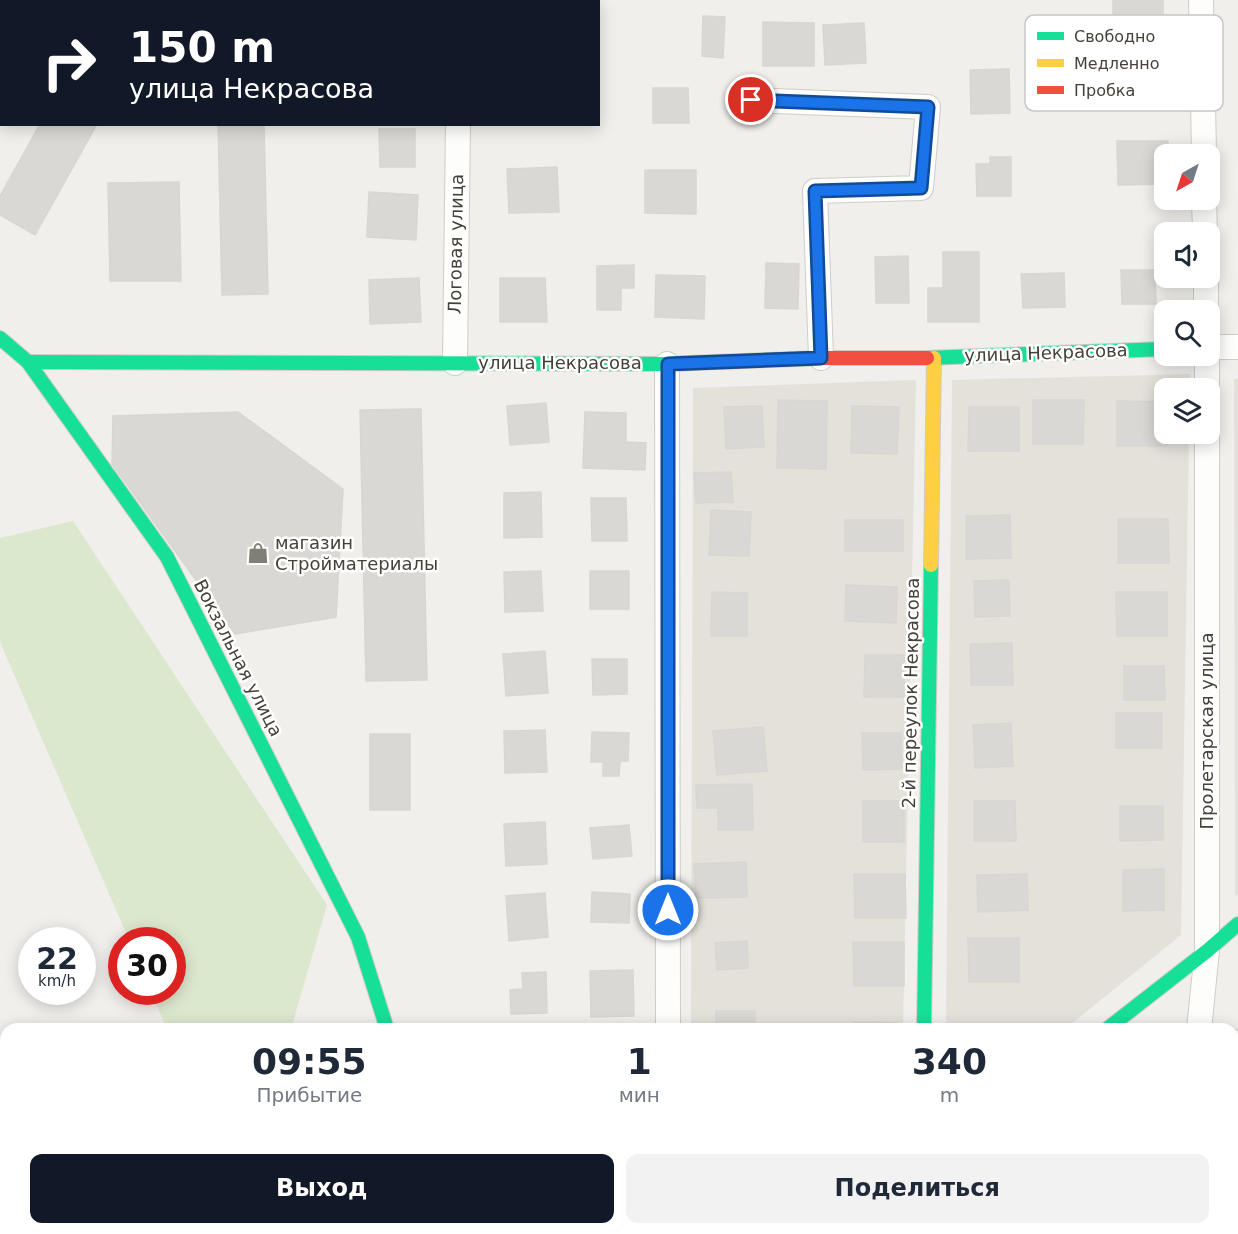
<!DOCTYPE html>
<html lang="ru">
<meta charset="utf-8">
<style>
:root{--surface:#fff;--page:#f2f2f3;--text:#1f2937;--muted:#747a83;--accent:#111827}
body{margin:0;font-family:"DejaVu Sans",sans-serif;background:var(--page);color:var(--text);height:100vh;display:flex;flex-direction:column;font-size:22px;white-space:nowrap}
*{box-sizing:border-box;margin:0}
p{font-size:20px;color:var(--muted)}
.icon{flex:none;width:33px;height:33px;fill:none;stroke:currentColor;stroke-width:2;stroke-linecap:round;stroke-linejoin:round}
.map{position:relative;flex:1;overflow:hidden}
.sheet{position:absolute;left:0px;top:1023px;width:1239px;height:212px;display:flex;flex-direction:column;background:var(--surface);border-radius:18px 18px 0 0;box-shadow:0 3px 15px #0003}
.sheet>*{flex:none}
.banner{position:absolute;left:0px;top:0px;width:600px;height:126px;box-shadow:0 3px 15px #0003;background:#111827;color:#fff;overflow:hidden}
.needle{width:39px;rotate:219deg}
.fabs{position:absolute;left:1154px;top:144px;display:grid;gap:12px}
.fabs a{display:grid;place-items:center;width:66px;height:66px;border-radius:12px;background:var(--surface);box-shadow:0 3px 15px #0003;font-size:30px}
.speed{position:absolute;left:18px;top:927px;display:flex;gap:12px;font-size:30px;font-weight:700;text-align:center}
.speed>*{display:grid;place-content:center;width:78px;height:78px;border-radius:50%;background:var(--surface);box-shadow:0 3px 15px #0003;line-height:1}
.speed small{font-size:15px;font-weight:400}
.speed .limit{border:9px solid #d22;background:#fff;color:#111}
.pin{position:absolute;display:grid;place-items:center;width:51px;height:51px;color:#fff;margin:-26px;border:3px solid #fff;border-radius:50%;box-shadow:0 2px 6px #0007}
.me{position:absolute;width:66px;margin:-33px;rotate:0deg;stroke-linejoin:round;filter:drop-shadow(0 0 4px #0008)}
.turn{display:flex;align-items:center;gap:21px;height:126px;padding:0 30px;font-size:27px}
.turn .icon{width:78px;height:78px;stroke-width:2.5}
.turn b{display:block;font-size:42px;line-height:51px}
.eta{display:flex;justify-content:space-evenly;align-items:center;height:102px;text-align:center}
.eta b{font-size:36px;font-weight:700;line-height:42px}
.action{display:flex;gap:12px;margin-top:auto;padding:12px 30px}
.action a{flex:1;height:69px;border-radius:12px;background:var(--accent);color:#fff;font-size:24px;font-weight:700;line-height:69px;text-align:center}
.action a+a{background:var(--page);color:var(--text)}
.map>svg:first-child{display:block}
.residential{fill:#e3e1da}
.industrial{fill:#e1dfdb}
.green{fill:#dce8ce}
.building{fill:#dad8d4;stroke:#d8d6d1;stroke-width:1.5}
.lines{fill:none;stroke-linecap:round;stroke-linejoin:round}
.street-casing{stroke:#cecdc9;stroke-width:26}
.fast-casing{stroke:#ceccc3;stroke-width:16}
.slow-casing{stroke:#ceccc3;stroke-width:16}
.jam-casing{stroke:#ceccc3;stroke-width:16}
.street{stroke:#fdfdfc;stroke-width:24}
.fast{stroke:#16e098;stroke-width:14}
.slow{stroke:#ffcf43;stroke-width:14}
.jam{stroke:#f24e42;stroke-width:14}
.rail{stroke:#d9d9d8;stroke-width:4.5;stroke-dasharray:8 8;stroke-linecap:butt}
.route-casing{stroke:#114b97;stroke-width:15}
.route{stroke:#1a73e8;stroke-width:10}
.labels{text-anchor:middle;stroke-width:5;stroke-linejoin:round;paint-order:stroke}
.street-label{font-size:18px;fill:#454138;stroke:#fff}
.poi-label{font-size:18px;fill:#454138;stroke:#fff;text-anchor:start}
.key{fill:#fff;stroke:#c7c6c3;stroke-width:1.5}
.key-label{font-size:16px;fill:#454138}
</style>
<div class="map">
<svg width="1238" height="1234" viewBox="0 0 1238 1234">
<rect width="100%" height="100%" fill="#f0efeb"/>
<g class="residential">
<path d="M1190,374V388H1164V434H1189L1181,935L1065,1029H946L952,380Z"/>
<path d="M1234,379H1238V894L1235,896Z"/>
<path d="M916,380L903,1029H691L693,388Z"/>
<path d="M690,1229V1228L817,1229L810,1234H690Z"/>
</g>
<path class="industrial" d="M294,1228H416L418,1234H274Z"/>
<path class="green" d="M73,521L327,905L291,1029H167L151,992H172V940H129L0,642V538Z"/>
<g class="building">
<path d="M1113,0H1163V35L1113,36Z"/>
<path d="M703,16L725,17L723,58L702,56Z"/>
<path d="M763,22L814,23V66H763Z"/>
<path d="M864,23L866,63L825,65L823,25Z"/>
<path d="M1009,69L1010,113L971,114L970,70Z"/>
<path d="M653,88H688L689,123H653Z"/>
<path d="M40,124H97L35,235L0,215V196Z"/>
<path d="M218,124H264L268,294L222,295Z"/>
<path d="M379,129H415V167H380Z"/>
<path d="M1117,141H1168V154H1164V184L1118,185Z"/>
<path d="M990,157H1011V196H977L976,164H990Z"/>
<path d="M557,167L559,212L509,213L507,169Z"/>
<path d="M645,170H696V214L645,213Z"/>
<path d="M179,182L181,281H110L108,183Z"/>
<path d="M369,192L418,195L416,240L367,237Z"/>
<path d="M943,252H979V322H928V288H943Z"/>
<path d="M908,256L909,303H876L875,257Z"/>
<path d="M766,263L799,264L798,309L765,308Z"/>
<path d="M634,265V288H621V310H597V266Z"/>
<path d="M1121,270H1155L1156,304H1122Z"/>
<path d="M1064,273L1065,307L1023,308L1021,274Z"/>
<path d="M656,275L705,276L704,319L655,317Z"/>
<path d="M419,278L421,322L370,324L369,280Z"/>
<path d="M500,278H545L547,322H500Z"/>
<path d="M778,400L827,401L826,469L777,468Z"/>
<path d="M1033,400H1084L1083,444H1033Z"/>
<path d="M1117,401L1164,402V434H1167V446H1117Z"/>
<path d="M546,403L549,442L510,445L507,406Z"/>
<path d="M762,406L764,447L726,449L724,407Z"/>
<path d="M852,406L899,407L897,454L851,453Z"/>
<path d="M969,407H1019V451H968Z"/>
<path d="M421,409L427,680L366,681L360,410Z"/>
<path d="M238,412L343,489L336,617L235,634L112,464L113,416Z"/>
<path d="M585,412L626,413V442L646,443L645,470L583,468Z"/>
<path d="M731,472L733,502L696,503L694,473Z"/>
<path d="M541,492L542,537L504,538V493Z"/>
<path d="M591,498H626L627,541H592Z"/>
<path d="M711,510L751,512L749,556L709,555Z"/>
<path d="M1010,515L1011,558L966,559V516Z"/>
<path d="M1118,519H1168L1169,563H1118Z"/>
<rect x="845" y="520" width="58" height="31"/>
<path d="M541,571L543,611L505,612L504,572Z"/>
<rect x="590" y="571" width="39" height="38"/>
<path d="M1009,580L1010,616L975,617L974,581Z"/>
<path d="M846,585L897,587L896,623L845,621Z"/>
<path d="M712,592L747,593V636H711Z"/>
<path d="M1116,592H1167V636H1117Z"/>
<path d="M1012,643L1013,685H971L970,644Z"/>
<path d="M545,651L548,693L506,696L503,654Z"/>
<path d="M865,655H904V697H864Z"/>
<path d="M592,659H627V694L593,695Z"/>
<path d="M1124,666H1164L1165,700H1124Z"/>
<rect x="1116" y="713" width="46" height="35"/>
<path d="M1011,723L1013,766L975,768L973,725Z"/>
<path d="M763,727L767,771L717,775L713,731Z"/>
<path d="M545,730L547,772L505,773L504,731Z"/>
<path d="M592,732L629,733L628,761H620L619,776H603V762H591Z"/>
<path d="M862,733H901L902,769L863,770Z"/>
<rect x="370" y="734" width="40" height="76"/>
<path d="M752,784L753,830H718V808H697L696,785Z"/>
<rect x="863" y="801" width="41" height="41"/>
<path d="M974,801H1015L1016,841H974Z"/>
<path d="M1120,806H1163V840L1120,841Z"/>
<path d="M545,822L547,864L506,866L504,824Z"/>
<path d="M629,825L632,856L593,859L590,828Z"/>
<path d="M746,862L747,897L696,898L694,864Z"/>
<path d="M1164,869V910L1123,911V870Z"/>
<path d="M854,874H905L906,918H855Z"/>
<path d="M1027,874L1028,910L978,912L977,875Z"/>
<path d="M592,892L630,894L629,923L591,922Z"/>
<path d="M545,893L548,937L509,941L506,896Z"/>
<path d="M968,938H1019V982H969Z"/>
<path d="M747,941L748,968L717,970L715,943Z"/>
<path d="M853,942H904V986H854Z"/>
<path d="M633,970L634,1016L591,1017L590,971Z"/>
<path d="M546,972L547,1013L511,1014L510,990L523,989L522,973Z"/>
<rect x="716" y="1011" width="39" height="18"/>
<path d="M853,1022L898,1023V1029H853Z"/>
<path d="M1233,1154L1238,1155V1199L1233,1198Z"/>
<path d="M1233,1204L1238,1205V1234H1199L1200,1228H1233Z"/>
</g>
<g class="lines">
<defs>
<g id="street">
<path d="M1201,0L1204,154"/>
<path d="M459,2V0"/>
<path d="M751,100L928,107L921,188L815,191L821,358"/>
<path d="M1204,200L1205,232"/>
<path d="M1206,278V310"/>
<path d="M1209,347H1238"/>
<path d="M1207,356V388"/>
<path d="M455,363L458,124"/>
<path d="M667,364L668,1029"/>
<path d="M1199,1029L1207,951V434"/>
<path d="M1233,1042L1238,1043"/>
<path d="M668,1228V1234"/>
<path d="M1022,1234L1023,1228"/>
<path d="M1174,1234L1175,1228"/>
</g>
<g id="fast">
<path d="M0,338L28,362L167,557L358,937L387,1029"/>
<path d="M927,358L1164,349"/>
<path d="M28,362L667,364L715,362"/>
<path d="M924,1029L931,565"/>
<path d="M1107,1029L1207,951L1238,924"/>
<path d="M448,1228L450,1234"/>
<path d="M879,1234L885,1228"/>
</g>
<path id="slow" d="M931,565L934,358"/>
<path id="jam" d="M715,362L821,358H927"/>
</defs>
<use href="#street" class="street-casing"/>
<use href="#fast" class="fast-casing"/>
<use href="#slow" class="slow-casing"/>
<use href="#jam" class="jam-casing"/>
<use href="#street" class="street"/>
<use href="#fast" class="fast"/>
<use href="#slow" class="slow"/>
<use href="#jam" class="jam"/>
<g class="rail">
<path d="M0,1170L6,1194"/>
<path d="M15,1228L16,1234"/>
</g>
</g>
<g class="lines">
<defs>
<path id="route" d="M668,910V364L821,358L815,191L921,188L928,107L751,100"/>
</defs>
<use href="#route" class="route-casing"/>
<use href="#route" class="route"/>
</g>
<defs>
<symbol id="shop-bare" viewBox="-9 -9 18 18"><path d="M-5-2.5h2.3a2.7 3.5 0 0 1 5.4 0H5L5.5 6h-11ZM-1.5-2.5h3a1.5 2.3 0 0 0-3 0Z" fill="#817e77" stroke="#fff" stroke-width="2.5" paint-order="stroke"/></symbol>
</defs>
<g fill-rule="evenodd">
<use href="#shop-bare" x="243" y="538" width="30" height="30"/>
</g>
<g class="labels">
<g class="street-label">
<text transform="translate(456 244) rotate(-89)" y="6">Логовая улица</text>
<text transform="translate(1046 353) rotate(-2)" y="6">улица Некрасова</text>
<text x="560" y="369">улица Некрасова</text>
<text transform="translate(238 658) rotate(63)" y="6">Вокзальная улица</text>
<text transform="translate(911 693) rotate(-89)" y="6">2-й переулок Некрасова</text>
<text transform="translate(1207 731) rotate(-90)" y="6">Пролетарская улица</text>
</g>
<g class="poi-label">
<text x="275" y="549">магазин<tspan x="275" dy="21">Стройматериалы</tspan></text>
</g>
</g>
<rect x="1025" y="15" width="198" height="96" rx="9" class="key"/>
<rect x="1037" y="32" width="27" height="8" fill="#16e098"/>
<rect x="1037" y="59" width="27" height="8" fill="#ffcf43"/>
<rect x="1037" y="86" width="27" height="8" fill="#f24e42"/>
<g class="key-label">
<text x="1074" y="42">Свободно</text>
<text x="1074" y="69">Медленно</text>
<text x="1074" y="96">Пробка</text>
</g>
</svg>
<div class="fabs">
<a><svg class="needle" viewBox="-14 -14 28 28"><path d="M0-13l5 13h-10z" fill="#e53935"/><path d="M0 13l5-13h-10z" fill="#747a83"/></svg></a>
<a><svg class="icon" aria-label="sound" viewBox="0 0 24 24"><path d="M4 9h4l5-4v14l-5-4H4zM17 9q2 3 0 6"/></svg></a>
<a><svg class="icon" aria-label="search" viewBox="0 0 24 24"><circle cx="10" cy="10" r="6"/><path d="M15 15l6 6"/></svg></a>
<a><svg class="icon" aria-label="layers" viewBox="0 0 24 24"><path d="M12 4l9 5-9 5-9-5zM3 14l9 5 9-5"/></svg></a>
</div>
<div class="speed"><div>22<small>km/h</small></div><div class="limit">30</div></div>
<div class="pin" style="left:751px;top:100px;background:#d93025"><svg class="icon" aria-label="arrive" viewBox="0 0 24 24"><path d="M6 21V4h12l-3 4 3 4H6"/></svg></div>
<svg class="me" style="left:668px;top:910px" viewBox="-20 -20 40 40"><circle r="17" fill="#1a73e8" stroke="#fff" stroke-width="3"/><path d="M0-11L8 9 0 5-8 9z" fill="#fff"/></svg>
<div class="banner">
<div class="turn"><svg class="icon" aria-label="right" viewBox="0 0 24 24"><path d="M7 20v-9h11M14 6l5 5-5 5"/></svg><div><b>150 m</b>улица Некрасова</div></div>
</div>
<section class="sheet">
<div class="eta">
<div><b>09:55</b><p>Прибытие</p></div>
<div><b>1</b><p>мин</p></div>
<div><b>340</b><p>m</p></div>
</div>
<div class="action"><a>Выход</a><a>Поделиться</a></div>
</section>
</div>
